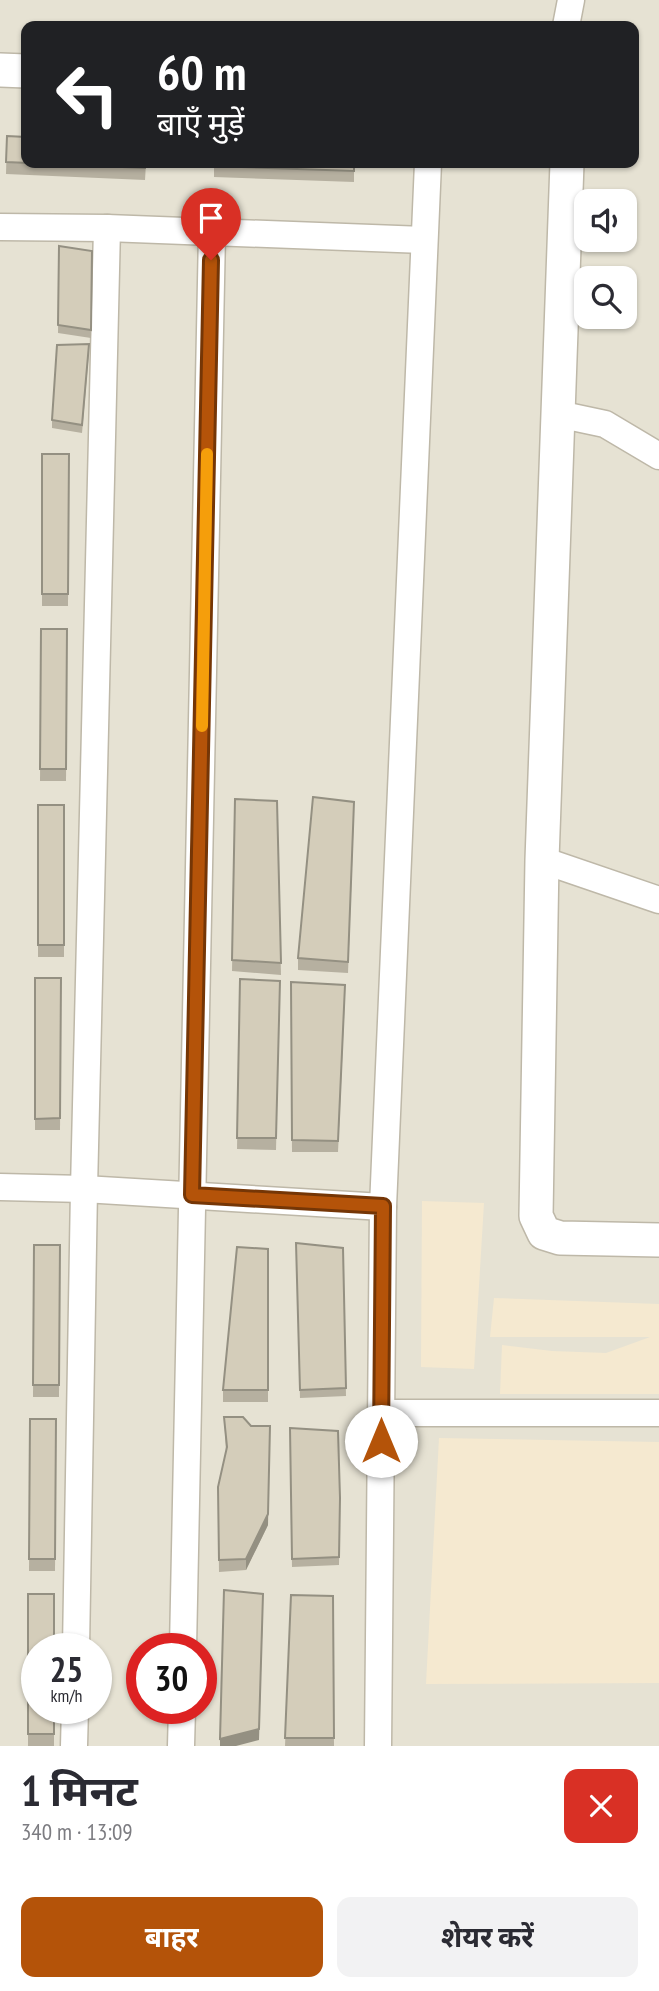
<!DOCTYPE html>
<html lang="hi">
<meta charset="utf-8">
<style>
:root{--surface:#fff;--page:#f2f2f3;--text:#2b2b33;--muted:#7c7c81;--accent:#b45309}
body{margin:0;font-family:"PT Sans Narrow","Noto Sans Devanagari",sans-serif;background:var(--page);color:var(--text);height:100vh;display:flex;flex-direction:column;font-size:26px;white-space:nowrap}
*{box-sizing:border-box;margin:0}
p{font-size:23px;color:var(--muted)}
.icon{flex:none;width:38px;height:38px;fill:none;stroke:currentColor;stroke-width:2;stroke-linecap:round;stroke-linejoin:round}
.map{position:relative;height:1746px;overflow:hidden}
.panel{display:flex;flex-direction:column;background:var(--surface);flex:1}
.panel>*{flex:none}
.hud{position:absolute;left:21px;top:21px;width:618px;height:147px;border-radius:14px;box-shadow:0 2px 5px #0004;background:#202124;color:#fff;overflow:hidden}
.tools{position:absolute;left:574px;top:189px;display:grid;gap:14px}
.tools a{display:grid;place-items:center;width:63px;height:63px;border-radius:14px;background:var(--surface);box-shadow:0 2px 5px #0004;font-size:35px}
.speed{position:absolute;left:21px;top:1633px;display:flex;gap:14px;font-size:35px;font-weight:700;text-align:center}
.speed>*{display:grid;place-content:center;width:91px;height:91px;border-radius:50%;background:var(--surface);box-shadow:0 2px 5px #0004;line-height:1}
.speed small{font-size:18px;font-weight:400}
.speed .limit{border:10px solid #d22;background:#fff;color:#111}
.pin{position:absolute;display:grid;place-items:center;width:60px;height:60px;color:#fff;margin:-72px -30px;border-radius:50% 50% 50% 0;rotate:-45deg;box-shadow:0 0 7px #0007}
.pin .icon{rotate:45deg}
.me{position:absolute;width:77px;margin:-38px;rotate:0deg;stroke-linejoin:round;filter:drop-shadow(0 0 5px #0008)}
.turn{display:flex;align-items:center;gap:24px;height:147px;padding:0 21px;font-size:32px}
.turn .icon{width:91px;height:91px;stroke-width:2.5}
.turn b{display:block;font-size:49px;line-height:60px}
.round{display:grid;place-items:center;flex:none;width:74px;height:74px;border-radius:14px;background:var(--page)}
.summary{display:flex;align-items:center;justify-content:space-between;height:119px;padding:0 21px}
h1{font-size:42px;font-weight:700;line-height:52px}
.action{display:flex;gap:14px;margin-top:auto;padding:14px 21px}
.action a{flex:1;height:80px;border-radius:14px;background:var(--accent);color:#fff;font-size:28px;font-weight:700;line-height:80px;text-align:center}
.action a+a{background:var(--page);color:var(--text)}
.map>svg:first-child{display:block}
.residential{fill:#e6e2d3;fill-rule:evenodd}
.commercial{fill:#f5e9d0}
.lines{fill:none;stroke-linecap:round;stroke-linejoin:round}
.minor-casing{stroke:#beb8a8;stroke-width:29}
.tertiary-casing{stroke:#beb8a8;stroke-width:36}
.minor{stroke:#fff;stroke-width:26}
.tertiary{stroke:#fff;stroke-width:33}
.wall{fill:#b6b0a0}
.shaded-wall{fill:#949082}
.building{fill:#d4cdba;stroke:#949082;stroke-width:2}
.route-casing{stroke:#753606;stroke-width:18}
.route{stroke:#b45309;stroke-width:12}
.slow{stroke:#f59e0b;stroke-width:12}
</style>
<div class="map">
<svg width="659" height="1746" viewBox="0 0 659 1746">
<rect width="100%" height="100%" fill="#f2f0e5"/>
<path class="residential" d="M0,0H659V1746H0ZM26,26H634V163H26ZM586,201H625V240H586ZM586,278H625V317H586ZM37,1648H96V1708H37ZM142,1648H201V1708H142Z"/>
<g class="commercial">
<path d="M422,1201L484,1203L474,1369L421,1367Z"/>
<path d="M494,1298L659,1304V1394H500L502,1345L552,1351L606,1353L650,1337H490Z"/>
<path d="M439,1438L659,1442V1683L426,1684Z"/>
</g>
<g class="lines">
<defs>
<g id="minor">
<path d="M566,26L571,0"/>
<path d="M0,227L107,228L424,240"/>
<path d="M558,414L605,424L659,456"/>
<path d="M542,860L659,900"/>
<path d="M0,1187L84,1189L383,1207"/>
<path d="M381,1413H659"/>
<path d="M76,1648L84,1189L107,228"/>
<path d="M183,1648L212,233"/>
<path d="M74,1746L75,1708"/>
<path d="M181,1746L182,1708"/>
<path d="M378,1746L383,1207L428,163"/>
</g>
<g id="tertiary">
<path d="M0,70L26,71"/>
<path d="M567,163L542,860L536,1216L544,1233L560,1238L659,1240"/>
</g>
</defs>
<use href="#minor" class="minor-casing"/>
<use href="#tertiary" class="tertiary-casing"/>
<use href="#minor" class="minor"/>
<use href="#tertiary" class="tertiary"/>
</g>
<g class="wall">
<path d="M7,136L146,163L145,180L6,174Z"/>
<path d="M214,163H354V182L214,177Z"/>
<path d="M59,246L92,251L91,338L58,333Z"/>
<path d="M89,352L82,433L52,428V420Z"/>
<path d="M42,454H69L68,606H42Z"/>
<path d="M41,629H67L66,781H40Z"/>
<path d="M235,799L277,801L281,975L232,971Z"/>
<rect x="38" y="805" width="26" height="152"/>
<path d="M354,814L348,973L298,970V958Z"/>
<path d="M35,978H61L60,1130H35Z"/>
<path d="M240,979L280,981L276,1150L237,1149Z"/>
<path d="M291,982L345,997L338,1152H292Z"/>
<path d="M296,1243L343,1248L346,1396L300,1398Z"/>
<path d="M34,1245H60L59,1397H33Z"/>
<path d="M268,1249V1402H223V1390Z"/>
<path d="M224,1417L268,1525L246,1570L219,1572L218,1487L226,1451Z"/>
<path d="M30,1419H56L55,1571H29Z"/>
<path d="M290,1428L340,1498L339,1565L292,1567Z"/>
<path d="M28,1594L54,1708V1746H28Z"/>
<path d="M291,1595L333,1596L334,1746H285Z"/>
</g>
<g class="shaded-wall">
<path d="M270,1426L268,1525L246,1570V1559Z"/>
<path d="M263,1606L259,1740L236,1746H220V1739Z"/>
</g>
<g class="building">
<path d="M7,136L26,137V163H146L145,168L6,162Z"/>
<path d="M214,163H354V171L214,166Z"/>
<path d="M59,246L92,251L91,330L58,325Z"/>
<path d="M89,344L82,425L52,420L57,345Z"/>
<path d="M42,454H69L68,594H42Z"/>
<path d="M41,629H67L66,769H40Z"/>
<path d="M313,797L354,802L348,962L298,958Z"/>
<path d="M235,799L277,801L281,963L232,960Z"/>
<rect x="38" y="805" width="26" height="140"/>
<path d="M35,978H61L60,1118L35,1119Z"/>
<path d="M240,979L280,981L276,1138H237Z"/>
<path d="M291,982L345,985L338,1141L292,1140Z"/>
<path d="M296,1243L343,1248L346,1388L300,1390Z"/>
<path d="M34,1245H60L59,1385H33Z"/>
<path d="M237,1247L268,1249V1390H223Z"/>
<path d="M224,1417H243L251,1426H270L268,1514L246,1559L219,1560L218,1487L227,1447Z"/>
<path d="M30,1419H56L55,1559H29Z"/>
<path d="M290,1428L338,1431L340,1498L339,1557L292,1559Z"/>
<path d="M224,1590L263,1594L259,1729L220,1739Z"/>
<path d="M28,1594H54V1648H37V1708H54V1734H28Z"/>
<path d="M291,1595L333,1596L334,1738H285Z"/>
</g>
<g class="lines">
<defs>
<path id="route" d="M211,260L192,1195L383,1206L381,1441"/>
</defs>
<use href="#route" class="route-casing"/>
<use href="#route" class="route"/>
<path class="slow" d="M202,726L207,454"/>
</g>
</svg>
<div class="tools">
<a><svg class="icon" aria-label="sound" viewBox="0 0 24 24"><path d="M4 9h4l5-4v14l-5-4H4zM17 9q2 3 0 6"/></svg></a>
<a><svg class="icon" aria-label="search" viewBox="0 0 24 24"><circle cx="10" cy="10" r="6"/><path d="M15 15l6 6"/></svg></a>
</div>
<div class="speed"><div>25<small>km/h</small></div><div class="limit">30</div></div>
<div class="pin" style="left:211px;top:260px;background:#d93025"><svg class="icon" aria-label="arrive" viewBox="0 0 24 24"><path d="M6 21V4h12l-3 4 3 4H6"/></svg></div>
<svg class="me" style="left:381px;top:1441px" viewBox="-20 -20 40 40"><circle r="19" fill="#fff"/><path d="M0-13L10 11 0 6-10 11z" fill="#b45309"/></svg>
<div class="hud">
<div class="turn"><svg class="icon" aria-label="left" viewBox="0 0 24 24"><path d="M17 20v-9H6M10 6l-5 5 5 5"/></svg><div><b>60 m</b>बाएँ मुड़ें</div></div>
</div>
</div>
<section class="panel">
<div class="summary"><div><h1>1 मिनट</h1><p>340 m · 13:09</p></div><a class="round" style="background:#d93025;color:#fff"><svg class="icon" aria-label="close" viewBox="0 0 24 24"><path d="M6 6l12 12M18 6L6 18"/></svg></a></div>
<div class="action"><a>बाहर</a><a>शेयर करें</a></div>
</section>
